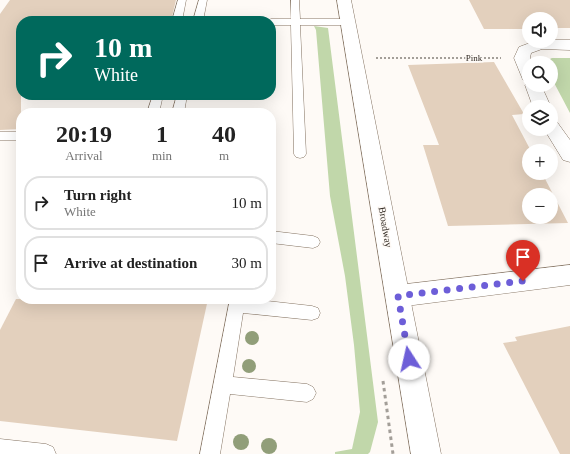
<!DOCTYPE html>
<meta charset="utf-8">
<style>
:root{--surface:#fff;--page:#f2f2f2;--text:#222;--muted:#767676;--line:#e0e0e0}
body{margin:0;font-family:"Times New Roman",serif;background:var(--page);color:var(--text);height:100vh;display:flex;flex-direction:column;font-size:15px;white-space:nowrap}
*{box-sizing:border-box;margin:0}
p{font-size:13px;color:var(--muted)}
.icon{flex:none;width:22px;height:22px;fill:none;stroke:currentColor;stroke-width:2;stroke-linecap:round;stroke-linejoin:round}
.map{position:relative;flex:1;overflow:hidden}
.panel{position:absolute;left:16px;top:108px;width:260px;height:196px;display:flex;flex-direction:column;background:var(--surface);border-radius:16px;box-shadow:0 4px 16px #0002}
.panel>*{flex:none}
.top-card{position:absolute;left:16px;top:16px;width:260px;height:84px;border-radius:16px;box-shadow:0 4px 16px #0002;background:#00695c;color:#fff;overflow:hidden}
.buttons{position:absolute;left:522px;top:12px;display:grid;gap:8px}
.buttons a{display:grid;place-items:center;width:36px;height:36px;border-radius:50%;background:var(--surface);box-shadow:0 4px 16px #0002;font-size:20px}
.pin{position:absolute;display:grid;place-items:center;width:34px;height:34px;color:#fff;margin:-41px -17px;border-radius:50% 50% 50% 0;rotate:-45deg;box-shadow:0 0 4px #0007}
.pin .icon{rotate:45deg}
.me{position:absolute;width:44px;margin:-22px;rotate:350deg;stroke-linejoin:round;filter:drop-shadow(0 0 3px #0008)}
.turn{display:flex;align-items:center;gap:14px;height:84px;padding:0 12px;font-size:18px}
.turn .icon{width:52px;height:52px;stroke-width:2.5}
.turn b{display:block;font-size:28px;line-height:34px}
.eta{display:flex;justify-content:space-evenly;align-items:center;height:68px;text-align:center}
.eta b{font-size:24px;font-weight:600;line-height:28px}
ul{padding:0;list-style:none}
li{display:flex;align-items:center;gap:12px;height:54px;margin:0 8px 6px;padding:0 4px;border:2px solid var(--line);border-radius:16px}
li div{flex:1}
li b{display:block;font-size:15px}
li em{font-style:normal}
.map>svg:first-child{display:block}
.green{fill:#c1d7aa}
.building{fill:#e3d0bd;fill-rule:evenodd}
.lines{fill:none;stroke-linecap:round;stroke-linejoin:round}
.lane-casing{stroke:#847362;stroke-width:1}
.street-casing{stroke:#847362;stroke-width:1}
.secondary-casing{stroke:#847362;stroke-width:1}
.path-far1{stroke:#a39e98;stroke-width:2;stroke-dasharray:2 2;stroke-linecap:butt}
.path{stroke:#a39e98;stroke-width:3;stroke-dasharray:3.5 3.5;stroke-linecap:butt}
.lane{fill:#fff;fill-rule:evenodd}
.street{fill:#fff;fill-rule:evenodd}
.secondary{fill:#fff;fill-rule:evenodd}
.tree{fill:#919e79}
.route{stroke:#6d5ed8;stroke-width:7;stroke-dasharray:0 12.6}
.labels{text-anchor:middle;stroke-width:3;stroke-linejoin:round;paint-order:stroke}
.far-street-label{font-size:9px;fill:#322b24;stroke:#fefaf6}
.street-label{font-size:10px;fill:#322b24;stroke:#fefaf6}
</style>
<div class="map">
<svg width="570" height="454" viewBox="0 0 570 454">
<rect width="100%" height="100%" fill="#fefaf6"/>
<g class="green">
<path d="M314,26L328,28L378,422L370,452L368,454H335V452L352,449L360,412L354,345L345,276L330,196L316,30Z"/>
<path d="M552,58H570V113L551,77V63H546V61Z"/>
</g>
<g class="building">
<path d="M10,0H176L171,21H21V129L0,130V14Z"/>
<path d="M469,0H570V28H551V19H529V29H484Z"/>
<path d="M494,62L524,114L512,115L531,151H529V173H542L568,223L448,226L423,145H439L408,65ZM529,195H551V217H529Z"/>
<path d="M16,299H208L177,441L0,421V330Z"/>
<path d="M570,326V454H560L503,343L517,341L515,337Z"/>
</g>
<g class="lines">
<defs>
<g id="lane">
<path d="M178,0H186L182,21H172Z"/>
<path d="M199,0H207L203,21H193Z"/>
<path d="M291,0H299L300,19H348L353,22L348,25H300L306,154L304,157L300,158L296,157L294,154L291,25H271V21H267L271,19H291Z"/>
<path d="M153,95H163L159,113H147Z"/>
<path d="M177,95H187L184,113H172Z"/>
<rect x="0" y="132" width="21" height="8"/>
<path d="M271,231L313,236L318,238L320,242L318,246L313,248L271,243Z"/>
<path d="M230,299H249L312,306L318,308L320,313L318,318L312,320L243,313L233,377L307,384L313,387L316,393L313,399L307,402L230,394L220,454H200Z"/>
<path d="M0,439L46,444L53,447L56,454H0Z"/>
</g>
<g id="street">
<path d="M551,40H570V50L542,49L531,53L530,58L532,63H529V85H541L551,107H533L525,85L529,81L523,80L514,58L519,47L535,41H551Z"/>
<path d="M551,120L557,122L570,140V162L563,160L544,129H551Z"/>
<path d="M570,265V285L398,307L389,304L386,296L389,288L398,285Z"/>
</g>
<path id="secondary" d="M337,0H351L441,454H411Z"/>
</defs>
<use href="#lane" class="lane-casing"/>
<use href="#street" class="street-casing"/>
<use href="#secondary" class="secondary-casing"/>
<path class="path-far1" d="M376,58H501"/>
<path class="path" d="M383,381L393,454"/>
<use href="#lane" class="lane"/>
<use href="#street" class="street"/>
<use href="#secondary" class="secondary"/>
</g>
<g class="tree">
<circle cx="252" cy="338" r="7"/>
<circle cx="249" cy="366" r="7"/>
<circle cx="241" cy="442" r="8"/>
<circle cx="269" cy="446" r="8"/>
</g>
<g class="lines">
<path class="route" d="M409,359L398,296L523,281"/>
</g>
<g class="labels">
<g class="far-street-label">
<text x="474" y="61">Pink</text>
</g>
<g class="street-label">
<text transform="translate(386 227) rotate(80)" y="4">Broadway</text>
</g>
</g>
</svg>
<div class="buttons">
<a><svg class="icon" aria-label="sound" viewBox="0 0 24 24"><path d="M4 9h4l5-4v14l-5-4H4zM17 9q2 3 0 6"/></svg></a>
<a><svg class="icon" aria-label="search" viewBox="0 0 24 24"><circle cx="10" cy="10" r="6"/><path d="M15 15l6 6"/></svg></a>
<a><svg class="icon" aria-label="layers" viewBox="0 0 24 24"><path d="M12 4l9 5-9 5-9-5zM3 14l9 5 9-5"/></svg></a>
<a>+</a>
<a>−</a>
</div>
<div class="pin" style="left:523px;top:281px;background:#d93025"><svg class="icon" aria-label="arrive" viewBox="0 0 24 24"><path d="M6 21V4h12l-3 4 3 4H6"/></svg></div>
<svg class="me" style="left:409px;top:359px" viewBox="-20 -20 40 40"><circle r="19" fill="#fff"/><path d="M0-13L10 11 0 6-10 11z" fill="#6d5ed8"/></svg>
<div class="top-card">
<div class="turn"><svg class="icon" aria-label="right" viewBox="0 0 24 24"><path d="M7 20v-9h11M14 6l5 5-5 5"/></svg><div><b>10 m</b>White</div></div>
</div>
<section class="panel">
<div class="eta">
<div><b>20:19</b><p>Arrival</p></div>
<div><b>1</b><p>min</p></div>
<div><b>40</b><p>m</p></div>
</div>
<ul>
<li><svg class="icon" aria-label="right" viewBox="0 0 24 24"><path d="M7 20v-9h11M14 6l5 5-5 5"/></svg><div><b>Turn right</b><p>White</p></div><em>10 m</em></li>
<li><svg class="icon" aria-label="arrive" viewBox="0 0 24 24"><path d="M6 21V4h12l-3 4 3 4H6"/></svg><div><b>Arrive at destination</b></div><em>30 m</em></li>
</ul>
</section>
</div>
